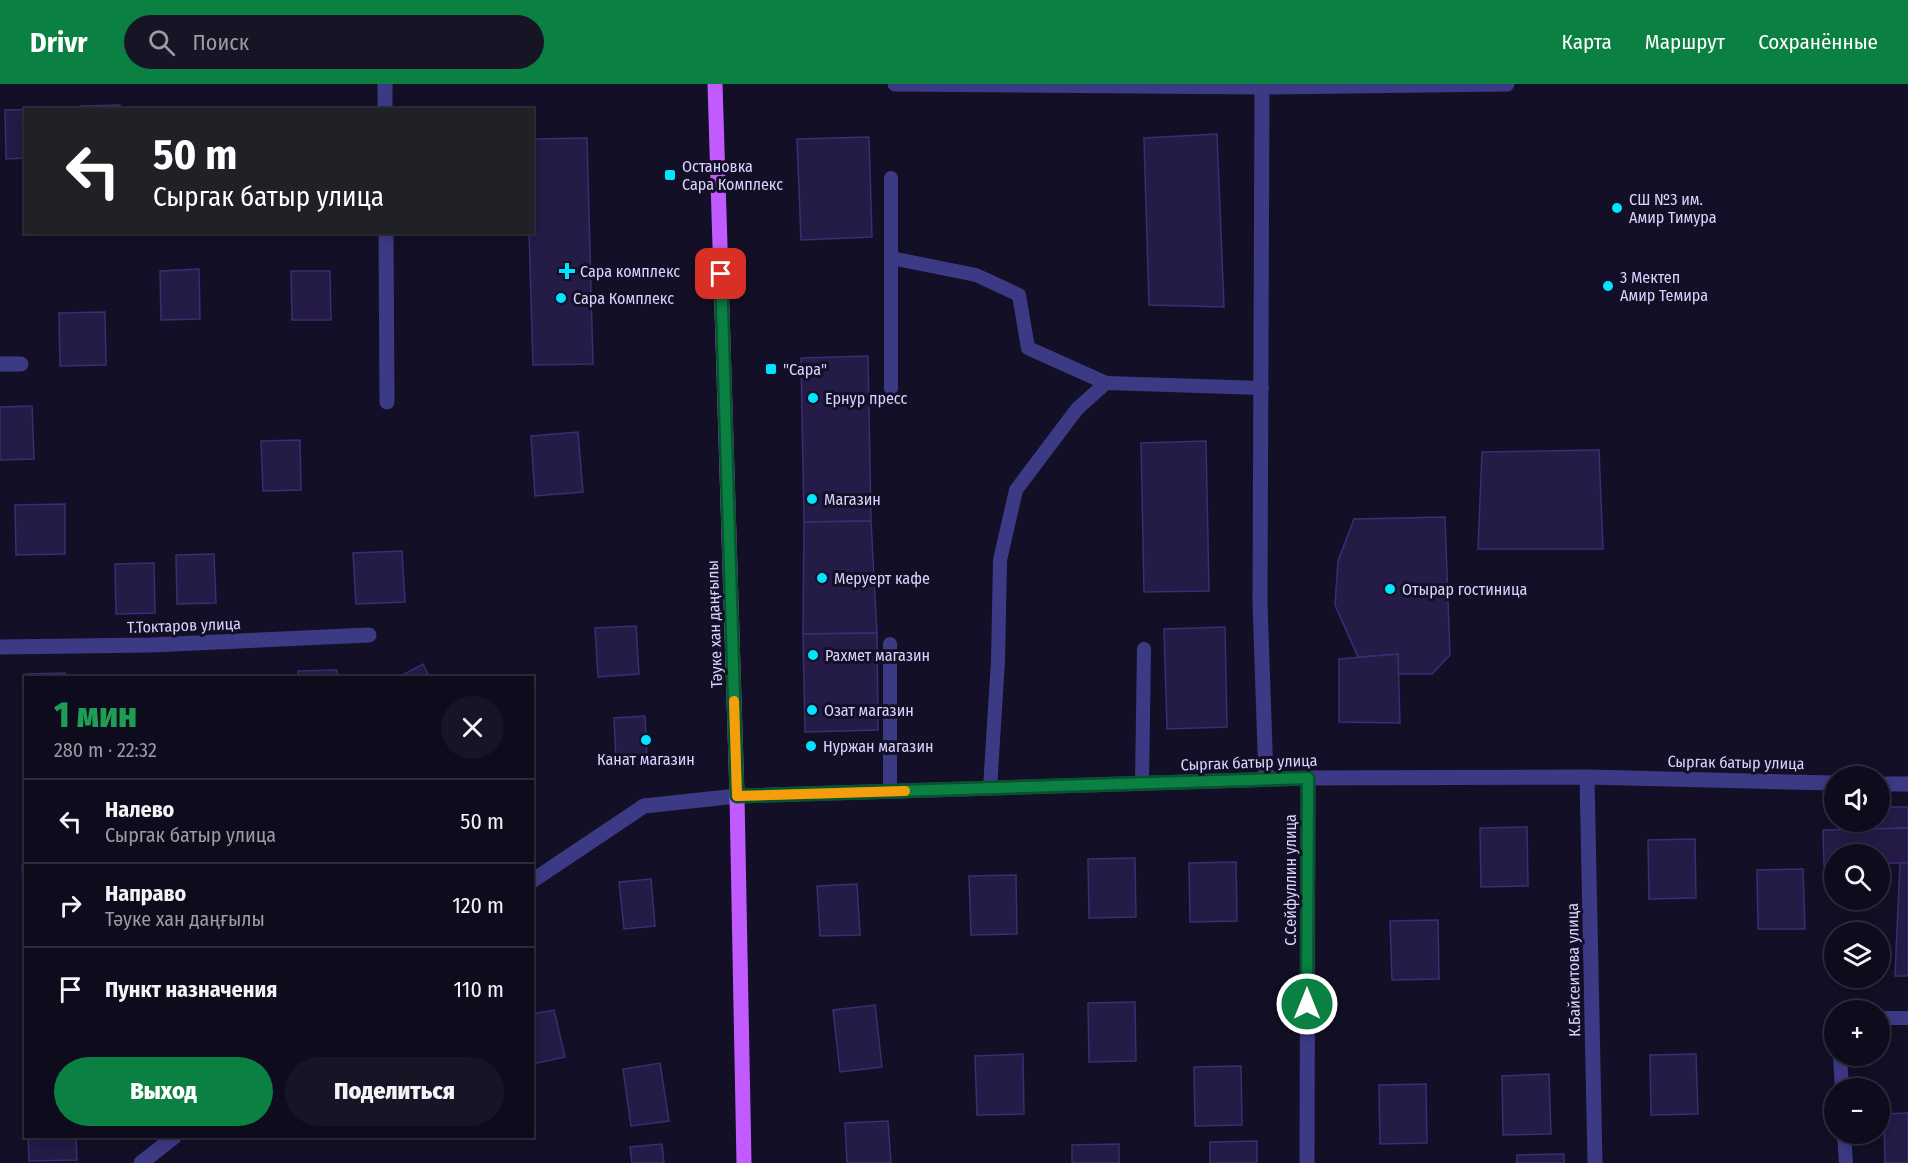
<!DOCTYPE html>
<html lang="ru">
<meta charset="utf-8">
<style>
:root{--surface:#0e0b1c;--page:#171425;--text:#f1f3f6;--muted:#9b9ba3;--line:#2e2b3b;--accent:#0b8043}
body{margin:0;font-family:"Fira Sans Condensed",sans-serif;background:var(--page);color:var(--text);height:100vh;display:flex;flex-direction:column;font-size:22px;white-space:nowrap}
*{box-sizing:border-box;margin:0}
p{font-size:20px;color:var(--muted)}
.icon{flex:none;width:33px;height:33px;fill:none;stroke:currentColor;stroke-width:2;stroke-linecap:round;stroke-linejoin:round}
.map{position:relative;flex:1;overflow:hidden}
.panel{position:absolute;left:24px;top:592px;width:510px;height:462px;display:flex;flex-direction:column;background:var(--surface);border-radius:0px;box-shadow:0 3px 15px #0003,0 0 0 2px var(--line)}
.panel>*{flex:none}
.banner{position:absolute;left:24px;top:24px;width:510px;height:126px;border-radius:0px;box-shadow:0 3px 15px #0003,0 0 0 2px var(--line);background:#202124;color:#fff;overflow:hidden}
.buttons{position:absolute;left:1824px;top:682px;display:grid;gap:12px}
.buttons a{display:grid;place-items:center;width:66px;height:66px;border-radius:50%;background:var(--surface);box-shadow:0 3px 15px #0003,0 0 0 2px var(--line);font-size:30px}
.pin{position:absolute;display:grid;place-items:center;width:51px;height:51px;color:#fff;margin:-26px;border-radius:12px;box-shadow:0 3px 9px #0006}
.me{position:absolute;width:66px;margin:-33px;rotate:0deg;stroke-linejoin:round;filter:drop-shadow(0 0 4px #0008)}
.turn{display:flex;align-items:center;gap:21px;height:126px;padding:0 30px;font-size:27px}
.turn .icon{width:78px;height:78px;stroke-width:2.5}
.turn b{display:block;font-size:42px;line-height:51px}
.round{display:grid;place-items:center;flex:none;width:63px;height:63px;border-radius:32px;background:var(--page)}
.head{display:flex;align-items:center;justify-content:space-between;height:102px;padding:0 30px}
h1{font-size:36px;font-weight:800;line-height:45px;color:#1e9e55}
.cta{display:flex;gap:12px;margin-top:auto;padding:12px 30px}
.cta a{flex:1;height:69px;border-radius:36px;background:var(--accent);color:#fff;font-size:24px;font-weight:800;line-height:69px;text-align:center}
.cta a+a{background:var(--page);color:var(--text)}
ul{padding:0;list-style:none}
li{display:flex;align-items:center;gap:18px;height:84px;padding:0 30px;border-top:2px solid var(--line)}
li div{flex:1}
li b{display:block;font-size:22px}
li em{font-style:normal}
header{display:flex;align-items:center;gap:36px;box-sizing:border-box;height:84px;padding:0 30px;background:var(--accent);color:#fff}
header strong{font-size:28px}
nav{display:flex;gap:33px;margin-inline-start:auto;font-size:21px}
.search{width:420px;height:54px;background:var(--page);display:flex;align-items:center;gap:15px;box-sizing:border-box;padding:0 21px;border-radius:33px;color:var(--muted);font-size:22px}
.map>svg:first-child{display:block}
.building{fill:#241b47;stroke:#3b2d73;stroke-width:1.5}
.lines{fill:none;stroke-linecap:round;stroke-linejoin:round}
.lane{stroke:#3d3a85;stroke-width:14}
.street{stroke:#3d3a85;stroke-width:15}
.primary{stroke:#c25bff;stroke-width:15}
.route-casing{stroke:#07532c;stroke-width:15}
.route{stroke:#0b8043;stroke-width:10}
.slow{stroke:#f59e0b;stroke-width:10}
.poi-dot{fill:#00e5ff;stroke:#130f26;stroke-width:2}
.labels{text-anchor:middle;stroke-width:6;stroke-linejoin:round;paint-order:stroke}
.poi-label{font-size:16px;fill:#d9d4ff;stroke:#130f26;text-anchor:start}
.street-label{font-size:16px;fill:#d9d4ff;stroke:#130f26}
</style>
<header>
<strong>Drivr</strong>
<div class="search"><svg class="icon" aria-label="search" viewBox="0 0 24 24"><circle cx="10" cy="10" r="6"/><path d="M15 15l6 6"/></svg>Поиск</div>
<nav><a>Карта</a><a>Маршрут</a><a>Сохранённые</a></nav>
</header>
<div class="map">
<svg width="1908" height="1079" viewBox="0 0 1908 1079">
<rect width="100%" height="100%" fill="#130f26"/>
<g class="building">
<path d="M120,21V26H81V22Z"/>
<path d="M44,25L26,26V74L6,75L5,26Z"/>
<path d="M1217,50L1224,223L1149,221L1144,54Z"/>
<path d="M869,53L872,153L801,156L797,55Z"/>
<path d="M587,54L593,280L533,281L529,148H532V55Z"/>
<path d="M199,185L200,235L161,236L160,187Z"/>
<path d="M291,187H330L331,236H292Z"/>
<path d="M105,228L106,281L60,282L59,229Z"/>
<path d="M868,272L871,437L804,438L801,274Z"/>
<path d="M32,322L34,375L0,376V323Z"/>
<path d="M578,348L583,408L535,412L531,352Z"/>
<path d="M300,356L301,406L263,407L261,357Z"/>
<path d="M1206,357L1209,507L1144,508L1141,359Z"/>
<path d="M1599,366L1603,465H1478L1482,368Z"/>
<path d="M65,420V470L16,471L15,421Z"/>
<path d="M1445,433L1450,571L1432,590H1398V570L1358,573L1335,521L1338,477L1354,435Z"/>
<path d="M871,437L877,549L803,550L804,438Z"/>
<path d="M402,467L405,518L356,520L353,469Z"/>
<path d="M214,470L216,519L177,520L176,471Z"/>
<path d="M154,479L155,529L116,530L115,480Z"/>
<path d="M636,542L639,590L598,593L595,544Z"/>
<path d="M1225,543L1227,643L1167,645L1164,545Z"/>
<path d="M877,549L878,646L805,648L803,550Z"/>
<path d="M1398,570L1400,639L1339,638V575Z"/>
<path d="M423,580L430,594H397Z"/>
<path d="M337,586V594H298V587Z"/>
<path d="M65,589V594H26V590Z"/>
<path d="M645,632L647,674L616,676L614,634Z"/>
<path d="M1880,723H1908V744L1865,745V738H1880Z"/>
<path d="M1527,743L1528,802L1481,803L1480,744Z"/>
<path d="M1908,744V779H1880V771H1834V781H1824L1823,746Z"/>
<path d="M1695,755L1696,814L1649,815L1648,756Z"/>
<path d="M1135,774L1136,833L1089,834L1088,775Z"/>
<path d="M1236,778L1237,837L1190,838L1189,779Z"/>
<path d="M1900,779H1908V892H1895Z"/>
<path d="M22,782H26V824H24Z"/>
<path d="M1803,785L1805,845H1758L1757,786Z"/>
<path d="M1016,791L1017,850L971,851L969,792Z"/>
<path d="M651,795L655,842L624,845L619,798Z"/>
<path d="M857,800L860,851L820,852L817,802Z"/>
<path d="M1438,836L1439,895L1392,896L1390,837Z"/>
<path d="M1135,918L1136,977L1089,978L1088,919Z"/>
<path d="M875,921L882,983L840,988L833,926Z"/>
<path d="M554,926L565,973L532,980V930Z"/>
<path d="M1023,970L1024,1030L977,1031L975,972Z"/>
<path d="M1696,970L1698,1030L1651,1031L1650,971Z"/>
<path d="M660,979L669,1037L631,1042L623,985Z"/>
<path d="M1241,982L1242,1041L1195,1042L1194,983Z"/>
<path d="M1549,990L1551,1050L1503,1051L1502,992Z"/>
<path d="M1426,1000L1427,1059L1380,1060L1379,1001Z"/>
<path d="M1908,1029V1079H1885L1884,1030Z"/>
<path d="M888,1037L891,1079H847L845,1039Z"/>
<path d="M28,1053H76L77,1076L29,1077Z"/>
<path d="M1257,1057V1079H1210V1058Z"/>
<path d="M662,1060L664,1079H632L630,1063Z"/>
<path d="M1119,1060V1079H1072V1061Z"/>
<path d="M1564,1070V1079H1517V1071Z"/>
</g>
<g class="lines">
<g class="lane">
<path d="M891,94V304"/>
<path d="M891,174L976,191L1019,211L1028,264L1106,299"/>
<path d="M890,560V708"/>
<path d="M1142,699L1144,565"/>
<path d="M990,704L998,577L1000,476L1016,406L1077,325L1106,299L1262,304"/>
<path d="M1880,934H1908"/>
<path d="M1840,972L1842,1005"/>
<path d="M1844,1050L1846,1079"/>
</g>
<g class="street">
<path d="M385,0V26"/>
<path d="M895,0L1262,3L1507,0"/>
<path d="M1262,3L1260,519L1266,695"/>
<path d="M386,148L387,318"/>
<path d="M0,280H21"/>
<path d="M0,563L151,561L369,551"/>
<path d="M1587,693L1595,1079"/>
<path d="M1880,700H1908"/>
<path d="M532,797L644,722L737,712L1308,694L1587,693L1834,699"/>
<path d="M141,1079L174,1053"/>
<path d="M1307,1079L1308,694"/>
</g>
<path class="primary" d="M715,0L737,712L744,1079"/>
</g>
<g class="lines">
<defs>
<path id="route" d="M721,190L737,712L1308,694L1307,920"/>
</defs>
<use href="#route" class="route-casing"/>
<use href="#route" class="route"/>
<path class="slow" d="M734,617L737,712L905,707"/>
</g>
<g class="poi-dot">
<rect x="664" y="85" width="12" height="12" rx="3"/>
<circle cx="1617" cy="124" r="6"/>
<path d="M564 178h6v6h6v6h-6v6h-6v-6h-6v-6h6z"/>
<circle cx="1608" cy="202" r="6"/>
<circle cx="561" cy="214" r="6"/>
<rect x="765" y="279" width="12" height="12" rx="3"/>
<circle cx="813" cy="314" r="6"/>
<circle cx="812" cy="415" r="6"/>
<circle cx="822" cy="494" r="6"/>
<circle cx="1390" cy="505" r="6"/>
<circle cx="813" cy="571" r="6"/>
<circle cx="812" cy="626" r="6"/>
<circle cx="646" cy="656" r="6"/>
<circle cx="811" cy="662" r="6"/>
</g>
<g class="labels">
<g class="poi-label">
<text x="682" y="88">Остановка<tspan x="682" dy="18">Сара Комплекс</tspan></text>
<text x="1629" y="121">СШ №3 им.<tspan x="1629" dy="18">Амир Тимура</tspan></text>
<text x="580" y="193">Сара комплекс</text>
<text x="1620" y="199">3 Мектеп<tspan x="1620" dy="18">Амир Темира</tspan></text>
<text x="573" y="220">Сара Комплекс</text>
<text x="783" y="291">"Сара"</text>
<text x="825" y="320">Ернур пресс</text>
<text x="824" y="421">Магазин</text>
<text x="834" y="500">Меруерт кафе</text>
<text x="1402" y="511">Отырар гостиница</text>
<text x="825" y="577">Рахмет магазин</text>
<text x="824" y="632">Озат магазин</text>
<text x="823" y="668">Нуржан магазин</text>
<text x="646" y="681" text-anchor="middle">Канат магазин</text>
</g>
<g class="street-label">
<text transform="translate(714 540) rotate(-92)" y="6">Тәуке хан даңғылы</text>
<text transform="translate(184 541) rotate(-2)" y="6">Т.Токтаров улица</text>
<text transform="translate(1249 678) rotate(-2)" y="6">Сыргак батыр улица</text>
<text transform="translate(1736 678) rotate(1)" y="6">Сыргак батыр улица</text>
<text transform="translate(1290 796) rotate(-90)" y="6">С.Сейфуллин улица</text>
<text transform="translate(1573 886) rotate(-91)" y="6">К.Байсеитова улица</text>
</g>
</g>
</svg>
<div class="buttons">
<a><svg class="icon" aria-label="sound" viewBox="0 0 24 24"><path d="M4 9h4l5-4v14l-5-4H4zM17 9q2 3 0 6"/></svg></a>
<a><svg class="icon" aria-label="search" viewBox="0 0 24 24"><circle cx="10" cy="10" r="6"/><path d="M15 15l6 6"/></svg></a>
<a><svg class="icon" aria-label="layers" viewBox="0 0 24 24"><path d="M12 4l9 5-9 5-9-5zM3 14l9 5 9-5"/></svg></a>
<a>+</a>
<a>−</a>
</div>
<div class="pin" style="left:721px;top:190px;background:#d93025"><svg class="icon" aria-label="arrive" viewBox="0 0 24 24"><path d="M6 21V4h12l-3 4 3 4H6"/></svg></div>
<svg class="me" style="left:1307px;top:920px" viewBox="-20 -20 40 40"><circle r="17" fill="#0b8043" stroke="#fff" stroke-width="3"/><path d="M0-11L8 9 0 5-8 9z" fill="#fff"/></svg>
<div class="banner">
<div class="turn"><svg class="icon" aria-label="left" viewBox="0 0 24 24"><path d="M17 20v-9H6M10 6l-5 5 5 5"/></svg><div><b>50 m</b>Сыргак батыр улица</div></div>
</div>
<section class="panel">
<div class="head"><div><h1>1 мин</h1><p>280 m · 22:32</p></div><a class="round"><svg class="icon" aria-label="close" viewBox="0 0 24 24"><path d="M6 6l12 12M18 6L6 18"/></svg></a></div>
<ul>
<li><svg class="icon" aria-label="left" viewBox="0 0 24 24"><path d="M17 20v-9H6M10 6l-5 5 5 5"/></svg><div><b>Налево</b><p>Сыргак батыр улица</p></div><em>50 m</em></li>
<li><svg class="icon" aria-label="right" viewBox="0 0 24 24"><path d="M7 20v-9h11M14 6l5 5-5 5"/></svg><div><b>Направо</b><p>Тәуке хан даңғылы</p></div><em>120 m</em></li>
<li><svg class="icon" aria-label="arrive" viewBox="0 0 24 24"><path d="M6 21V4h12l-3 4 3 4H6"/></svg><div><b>Пункт назначения</b></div><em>110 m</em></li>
</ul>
<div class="cta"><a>Выход</a><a>Поделиться</a></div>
</section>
</div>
